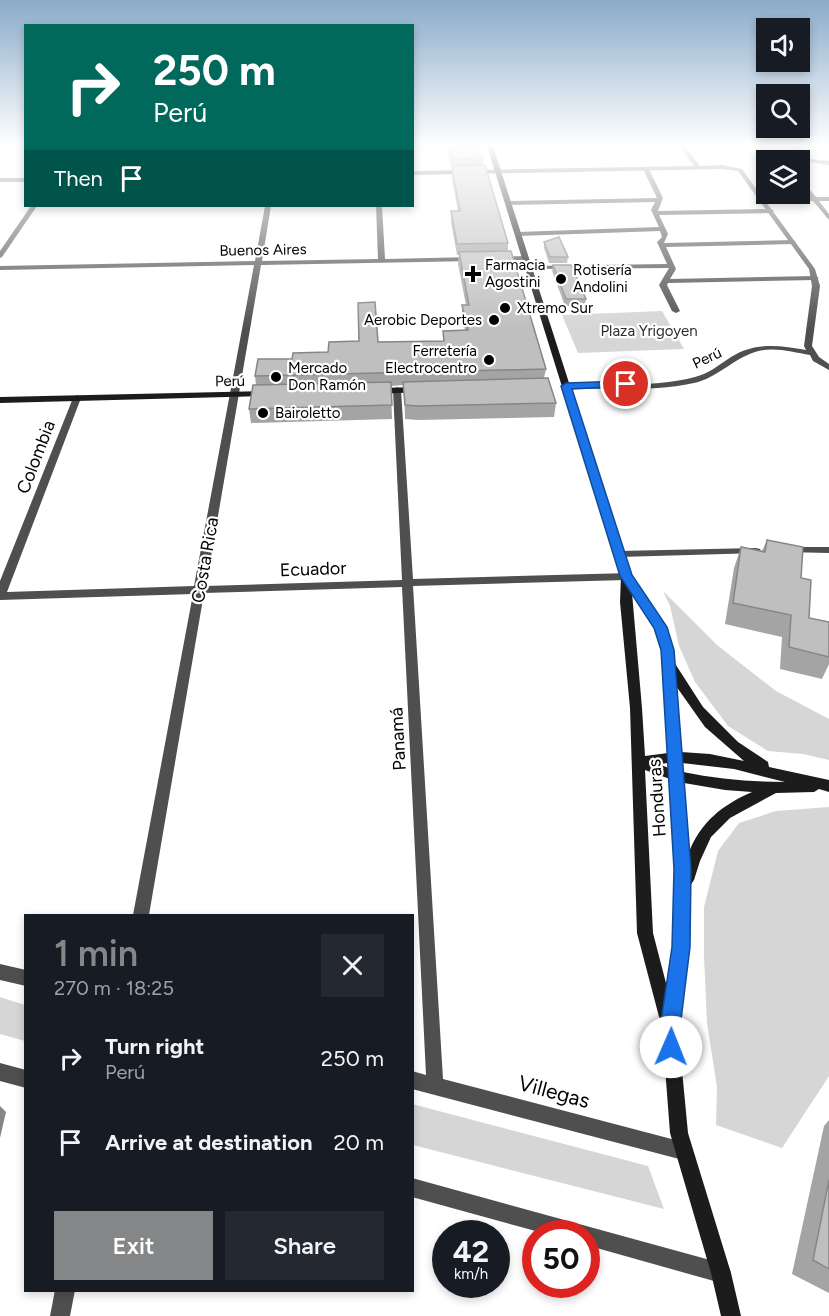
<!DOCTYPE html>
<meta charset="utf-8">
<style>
:root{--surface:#171b24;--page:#242831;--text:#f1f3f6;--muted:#9ea1a6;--accent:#858687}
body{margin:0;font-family:Figtree,sans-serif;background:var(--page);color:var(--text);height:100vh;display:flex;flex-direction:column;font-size:22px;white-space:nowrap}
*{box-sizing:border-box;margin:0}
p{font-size:20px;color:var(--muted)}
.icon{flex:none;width:33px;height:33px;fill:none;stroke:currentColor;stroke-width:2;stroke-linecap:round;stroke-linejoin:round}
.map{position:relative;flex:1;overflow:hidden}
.sheet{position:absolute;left:24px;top:914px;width:390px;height:378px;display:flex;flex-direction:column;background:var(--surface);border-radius:0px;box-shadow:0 3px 9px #0003}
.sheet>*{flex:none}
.banner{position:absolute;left:24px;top:24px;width:390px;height:183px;border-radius:0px;box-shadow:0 3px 9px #0003;background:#00695c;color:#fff;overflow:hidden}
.controls{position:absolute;left:756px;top:18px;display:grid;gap:12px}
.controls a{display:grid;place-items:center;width:54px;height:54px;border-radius:0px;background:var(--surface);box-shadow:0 3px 9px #0003;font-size:30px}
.speed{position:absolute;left:432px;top:1220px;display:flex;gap:12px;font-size:30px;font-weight:700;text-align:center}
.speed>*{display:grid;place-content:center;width:78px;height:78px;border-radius:50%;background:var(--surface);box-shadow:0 3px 9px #0003;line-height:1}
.speed small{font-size:15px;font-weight:400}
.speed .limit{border:9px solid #d22;background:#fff;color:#111}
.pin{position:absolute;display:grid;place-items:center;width:51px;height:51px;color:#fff;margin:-26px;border:3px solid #fff;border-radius:50%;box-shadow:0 2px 6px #0007}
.me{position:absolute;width:66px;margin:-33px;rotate:1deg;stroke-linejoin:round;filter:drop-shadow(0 0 4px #0008)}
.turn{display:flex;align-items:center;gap:21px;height:126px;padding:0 30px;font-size:27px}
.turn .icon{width:78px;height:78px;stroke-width:2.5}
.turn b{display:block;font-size:42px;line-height:51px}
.then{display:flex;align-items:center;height:57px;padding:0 30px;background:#0003;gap:12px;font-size:22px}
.round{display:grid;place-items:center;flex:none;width:63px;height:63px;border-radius:0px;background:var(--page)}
.summary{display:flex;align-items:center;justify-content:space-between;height:102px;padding:0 30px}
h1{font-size:36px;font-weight:600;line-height:45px;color:var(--accent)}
.button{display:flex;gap:12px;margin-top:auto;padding:12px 30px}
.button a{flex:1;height:69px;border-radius:0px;background:var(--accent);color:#fff;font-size:24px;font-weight:600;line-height:69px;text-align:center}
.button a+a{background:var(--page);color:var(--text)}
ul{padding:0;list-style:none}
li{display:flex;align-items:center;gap:18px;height:84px;padding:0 30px}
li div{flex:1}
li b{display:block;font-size:22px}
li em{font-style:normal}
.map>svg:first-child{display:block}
.green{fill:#d6d6d6}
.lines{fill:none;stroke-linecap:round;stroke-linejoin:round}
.service{fill:#4f4f4f;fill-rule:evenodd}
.minor{fill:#4f4f4f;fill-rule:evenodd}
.secondary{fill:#1c1c1c;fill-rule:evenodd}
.wall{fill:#a4a4a4}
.shaded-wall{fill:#868686}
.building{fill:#bfbfbf;stroke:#868686;stroke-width:1.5}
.route{fill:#1a73e8;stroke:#114b97;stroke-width:1.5}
.poi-dot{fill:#000;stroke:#fff;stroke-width:2}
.labels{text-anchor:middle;stroke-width:4.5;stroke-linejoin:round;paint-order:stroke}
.far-street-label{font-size:15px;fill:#000;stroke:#fff}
.far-poi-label{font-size:15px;fill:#000;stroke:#fff;text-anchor:start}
.far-park-label{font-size:15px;fill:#2d2d2d;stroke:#fff}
.street-label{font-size:18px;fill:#000;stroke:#fff}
.near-street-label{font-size:21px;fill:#000;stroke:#fff}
</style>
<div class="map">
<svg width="829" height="1316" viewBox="0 0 829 1316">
<rect width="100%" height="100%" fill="#fff"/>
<g class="green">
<path d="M662,311L684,349L578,353L562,315Z"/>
<path d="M663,591L717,645L776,691L829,719V760L803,754L768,751L728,726L695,682L679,646L670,606Z"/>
<path d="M829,807V1076L782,1148L716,1125L717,1087L707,1023L704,956V907L718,851L739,823L776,811Z"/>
<path d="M0,997L25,1005V1041L0,1034Z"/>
<path d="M412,1104L648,1166L664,1209L413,1145Z"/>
</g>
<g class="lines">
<path class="service" d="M646,167L649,169L663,198L658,211L771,209L774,211L771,213L659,215L668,234L664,243L793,240L796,242L793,244L666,247L676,269L670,279L815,276L819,278L815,280L668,283L667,285L680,311L676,313L672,311L659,285L669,268L527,269L526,268L529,266L667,264L657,242L662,237L660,231L518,236L515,234L518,232L659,227L651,210L655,202L509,205L506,203L509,201L657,198L643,169Z"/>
<g class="minor">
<path d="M679,146H685L700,166L722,165L742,169L815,269L820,286L812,346L819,357L829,364V370L813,361L810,355C793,352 772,346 755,352C733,359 717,378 694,383C652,392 609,388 566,389L562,386L566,383C608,383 654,388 695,377C708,374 719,365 731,357C755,342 779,345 806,350L804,346L812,286L809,269L738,171L722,169L412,175V171L694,166Z"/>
<path d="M791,146H797L802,158L829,161V165L798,160Z"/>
<rect x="0" y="178" width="26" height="4"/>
<path d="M800,178L816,197H829V201H819L829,214V220L813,201L797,200L799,197H810L800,183Z"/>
<path d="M31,206H37L2,257L0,258V251Z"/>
<path d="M265,206H271L262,261L378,259L376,206H382L385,259L474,257L477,259L474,261L261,265L206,586L402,580L393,390L397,387L401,390L413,579L630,573L631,576L630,579L626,580L413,586L443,1079L683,1142L690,1144L692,1151L690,1158L683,1160L412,1089V1071L426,1075L402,587L204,593L149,915H133L193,594L0,600V581L73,398L77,395L81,398L7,592L194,586L254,265L0,270V266L255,261Z"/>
<path d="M497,257L526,256L529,258L526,260H495L494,259Z"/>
<path d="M788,547H829V553L784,552L783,550Z"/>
<path d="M756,548L760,549L761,551L760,553L619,557L614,554L619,551Z"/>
<path d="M0,964L26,970V986L0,980Z"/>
<path d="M0,1063L26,1070V1088L0,1081Z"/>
<path d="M412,1178L721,1263L728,1266L731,1273L728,1280L721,1283L586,1245V1233H543L412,1197Z"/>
<path d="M55,1290H75L70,1316H50Z"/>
</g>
<g class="secondary">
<path d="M487,146H493L631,576L666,627L673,650L674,662L703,707L738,742L768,762L769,767L829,780V792L819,789L814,792L776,793L730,818L711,837L700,861L694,880L690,886L689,947L678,1028L688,1133L731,1273L741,1316H721L711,1273L670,1133L662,1028L637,933L630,708L620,602L621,576ZM632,593L654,627L661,650L668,753L645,756L642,708ZM676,686L705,727L744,761L710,754L681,752ZM669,763V768L658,764ZM682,763L734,769L785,782C751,782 717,779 683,772ZM645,770L670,779L676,869L673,947L667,987L653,933ZM684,783L725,790L752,792C722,805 701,822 689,852Z"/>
<path d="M419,387L423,390L422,392L376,394L372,391L376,388Z"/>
<path d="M266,391L269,392V396L0,403V397Z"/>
</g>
</g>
<g class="wall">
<path d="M446,146H480L483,158V166L508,243V251L546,369L544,378L556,403L554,417L418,420L405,419L404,385L391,386L392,419L251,423L249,409L256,385L255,376L292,359L378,342L443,341V331L465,330L462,317V305H466L458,264L459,255H457L451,222V211H458L452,179V168H454H451Z"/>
<path d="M544,242L568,257L567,263H549L544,248Z"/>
<path d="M553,265L586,299L585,305L565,306L552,271Z"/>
<path d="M767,540L801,578L809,618L829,622V664L822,679L780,669L782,637L725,624L734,568L741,547L762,551Z"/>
<path d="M829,1120V1293L792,1274L824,1126Z"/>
</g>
<path class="shaded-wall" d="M0,1106L6,1112L0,1138Z"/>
<g class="building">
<path d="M448,146H480L483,158L452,159Z"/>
<path d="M485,165L508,243L457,244L451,211H460L452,168H454V166Z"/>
<path d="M559,237L568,257H550L544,242Z"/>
<path d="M511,251L546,369L255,376L258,359H292L293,353L328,352L329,342L359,341L358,303L375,302L378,342L444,341L443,331L468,330L462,305H469L459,252Z"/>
<path d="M553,265H571L586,299H566Z"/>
<path d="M548,378L556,403L418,406L405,405L403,382Z"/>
<path d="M391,382L392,405L249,409L253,385Z"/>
<path d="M767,540L803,547L801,578L811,580L809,618L829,622V657L789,647L791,615L733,603L741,547L765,552Z"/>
<path d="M829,1180V1269L813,1260Z"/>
</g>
<linearGradient id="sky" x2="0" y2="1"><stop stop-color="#8aabca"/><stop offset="0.44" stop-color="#fff"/><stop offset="1" stop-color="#fff" stop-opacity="0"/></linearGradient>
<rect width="829" height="330" fill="url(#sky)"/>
<path class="route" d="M626,381L631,384L629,386L572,389L632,575L667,627L674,650L691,869L690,947L680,1028L681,1047L678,1054L671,1056L665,1054L660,1028L672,947L674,869L661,650L654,628L620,576L561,386L566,383Z"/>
<g class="poi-dot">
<path d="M470 265h6v6h6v6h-6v6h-6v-6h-6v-6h6z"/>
<circle cx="561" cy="279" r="6"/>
<circle cx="505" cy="308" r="6"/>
<circle cx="494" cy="320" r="6"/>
<circle cx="489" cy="360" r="6"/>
<circle cx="276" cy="377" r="6"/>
<circle cx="263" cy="413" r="6"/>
</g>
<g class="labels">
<g class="far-street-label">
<text transform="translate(263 250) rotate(-1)" y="5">Buenos Aires</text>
<text transform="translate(707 358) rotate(-25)" y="5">Perú</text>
<text transform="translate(230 381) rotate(-1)" y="5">Perú</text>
</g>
<g class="far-poi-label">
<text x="485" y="270">Farmacia<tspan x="485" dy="17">Agostini</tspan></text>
<text x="573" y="275">Rotisería<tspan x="573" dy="17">Andolini</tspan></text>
<text x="517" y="313">Xtremo Sur</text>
<text x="482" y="325" text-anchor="end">Aerobic Deportes</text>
<text x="477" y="356" text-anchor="end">Ferretería<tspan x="477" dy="17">Electrocentro</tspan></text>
<text x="288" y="373">Mercado<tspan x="288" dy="17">Don Ramón</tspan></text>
<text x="275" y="418">Bairoletto</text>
</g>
<g class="far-park-label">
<text x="649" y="336">Plaza Yrigoyen</text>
</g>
<g class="street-label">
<text transform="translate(36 457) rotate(-69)" y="6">Colombia</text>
<text transform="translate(205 560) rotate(-80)" y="6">Costa Rica</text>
<text transform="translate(313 569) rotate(-2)" y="6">Ecuador</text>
<text transform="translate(398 739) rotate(-93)" y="6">Panamá</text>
<text transform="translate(657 798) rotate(-94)" y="6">Honduras</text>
</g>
<g class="near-street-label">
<text transform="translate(554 1092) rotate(15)" y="7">Villegas</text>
</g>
</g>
</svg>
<div class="controls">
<a><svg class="icon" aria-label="sound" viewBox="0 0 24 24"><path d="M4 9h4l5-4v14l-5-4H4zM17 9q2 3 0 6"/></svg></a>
<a><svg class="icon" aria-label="search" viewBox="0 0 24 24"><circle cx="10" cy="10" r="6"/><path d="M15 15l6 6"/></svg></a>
<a><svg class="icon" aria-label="layers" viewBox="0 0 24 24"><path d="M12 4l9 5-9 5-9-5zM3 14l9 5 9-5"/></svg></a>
</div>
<div class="speed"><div>42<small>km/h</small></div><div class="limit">50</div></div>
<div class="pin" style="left:626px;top:384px;background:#d93025"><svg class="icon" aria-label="arrive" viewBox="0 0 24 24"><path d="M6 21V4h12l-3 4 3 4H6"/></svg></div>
<svg class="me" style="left:671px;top:1047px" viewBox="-20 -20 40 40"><circle r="19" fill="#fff"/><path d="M0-13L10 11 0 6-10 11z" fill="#1a73e8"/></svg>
<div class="banner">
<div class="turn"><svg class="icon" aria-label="right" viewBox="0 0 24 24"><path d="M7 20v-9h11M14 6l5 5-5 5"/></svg><div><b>250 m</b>Perú</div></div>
<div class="then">Then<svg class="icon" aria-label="arrive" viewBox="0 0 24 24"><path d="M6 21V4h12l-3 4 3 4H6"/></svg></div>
</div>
<section class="sheet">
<div class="summary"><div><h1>1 min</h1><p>270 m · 18:25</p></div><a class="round"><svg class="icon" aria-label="close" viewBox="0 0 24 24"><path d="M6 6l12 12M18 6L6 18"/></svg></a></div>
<ul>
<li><svg class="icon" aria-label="right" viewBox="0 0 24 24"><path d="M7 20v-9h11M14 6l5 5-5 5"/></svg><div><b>Turn right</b><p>Perú</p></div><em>250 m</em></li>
<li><svg class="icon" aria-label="arrive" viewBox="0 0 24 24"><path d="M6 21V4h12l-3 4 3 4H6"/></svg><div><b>Arrive at destination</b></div><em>20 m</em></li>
</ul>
<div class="button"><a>Exit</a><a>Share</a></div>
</section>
</div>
